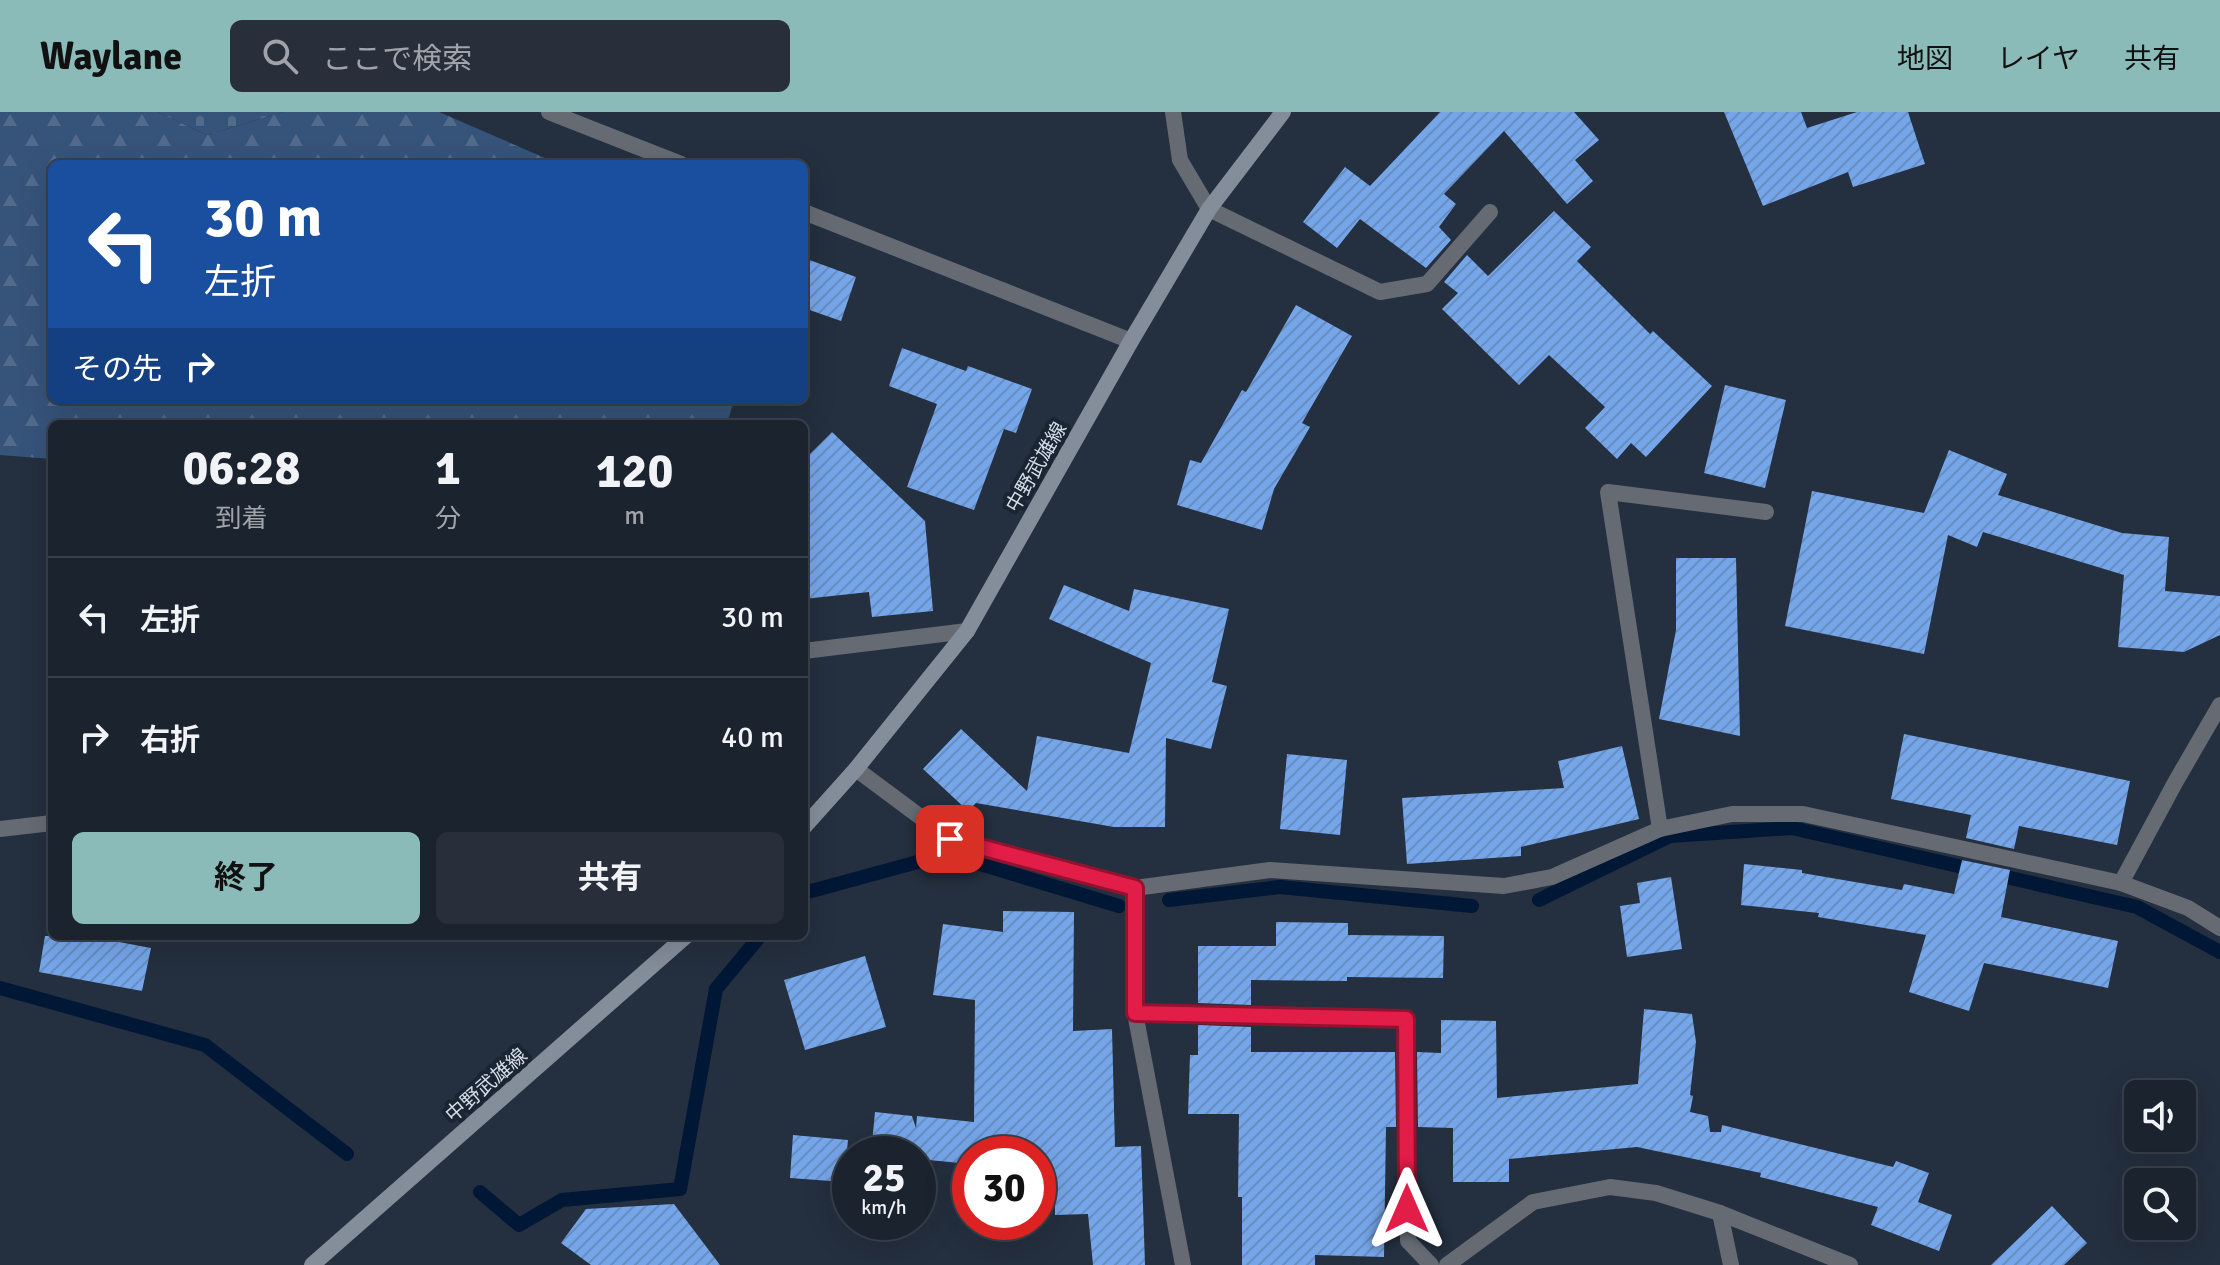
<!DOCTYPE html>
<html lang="ja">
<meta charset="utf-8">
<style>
:root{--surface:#1b232f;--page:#282f3b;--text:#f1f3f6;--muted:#a0a4aa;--line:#39404b;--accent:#8bbbb9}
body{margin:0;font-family:Signika,"Noto Sans JP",sans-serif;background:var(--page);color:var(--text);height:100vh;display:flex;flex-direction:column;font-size:30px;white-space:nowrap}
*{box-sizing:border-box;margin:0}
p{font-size:26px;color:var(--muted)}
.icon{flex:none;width:44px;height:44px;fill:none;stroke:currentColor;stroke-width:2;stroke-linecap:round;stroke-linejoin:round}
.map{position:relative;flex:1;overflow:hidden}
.drawer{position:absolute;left:48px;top:308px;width:760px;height:520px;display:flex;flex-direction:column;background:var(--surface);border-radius:12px;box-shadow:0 8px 32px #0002,0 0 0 2px var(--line)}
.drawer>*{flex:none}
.banner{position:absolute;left:48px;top:48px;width:760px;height:244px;border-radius:12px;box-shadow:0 8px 32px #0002,0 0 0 2px var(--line);background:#1a4fa0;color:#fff;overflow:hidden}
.tools{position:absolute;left:2124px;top:968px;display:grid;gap:16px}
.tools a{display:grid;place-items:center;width:72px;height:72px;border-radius:12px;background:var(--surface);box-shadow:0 8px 32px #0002,0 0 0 2px var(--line);font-size:40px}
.speed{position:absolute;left:832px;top:1024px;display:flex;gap:16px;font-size:40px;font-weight:700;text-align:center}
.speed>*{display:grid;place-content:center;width:104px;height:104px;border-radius:50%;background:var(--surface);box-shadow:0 8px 32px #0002,0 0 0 2px var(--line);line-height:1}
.speed small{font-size:20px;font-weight:400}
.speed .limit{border:12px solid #d22;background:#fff;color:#111}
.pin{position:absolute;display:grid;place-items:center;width:68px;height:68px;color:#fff;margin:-34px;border-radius:16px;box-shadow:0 4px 12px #0006}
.me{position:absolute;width:88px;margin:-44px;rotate:0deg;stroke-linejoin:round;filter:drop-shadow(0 0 6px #0008)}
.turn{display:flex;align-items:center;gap:28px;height:168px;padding:0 24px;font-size:36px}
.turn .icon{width:104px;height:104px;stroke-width:2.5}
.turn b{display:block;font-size:56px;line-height:68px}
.then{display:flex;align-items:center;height:76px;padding:0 24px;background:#0003;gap:16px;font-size:30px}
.eta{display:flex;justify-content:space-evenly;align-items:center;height:136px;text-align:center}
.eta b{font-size:48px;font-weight:700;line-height:56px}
.primary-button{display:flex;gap:16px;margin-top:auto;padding:16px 24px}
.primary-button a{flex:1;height:92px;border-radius:12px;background:var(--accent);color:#111;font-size:32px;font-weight:700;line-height:92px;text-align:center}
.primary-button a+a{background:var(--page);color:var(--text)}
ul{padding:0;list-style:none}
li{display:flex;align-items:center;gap:24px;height:120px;padding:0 24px;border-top:2px solid var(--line)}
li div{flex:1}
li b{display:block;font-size:30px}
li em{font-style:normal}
header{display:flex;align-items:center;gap:48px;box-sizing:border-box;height:112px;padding:0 40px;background:var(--accent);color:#111}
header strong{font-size:38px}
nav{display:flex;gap:44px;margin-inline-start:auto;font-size:28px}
.search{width:560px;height:72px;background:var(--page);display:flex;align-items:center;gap:20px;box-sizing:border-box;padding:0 28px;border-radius:12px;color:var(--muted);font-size:30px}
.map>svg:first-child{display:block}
.forest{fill:url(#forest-firs)}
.cemetery{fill:url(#cemetery-stones)}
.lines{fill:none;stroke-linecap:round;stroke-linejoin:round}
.stream{stroke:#011736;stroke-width:14}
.building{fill:url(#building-hatch)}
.minor{stroke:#666b73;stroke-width:16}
.tertiary{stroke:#666b73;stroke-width:16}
.secondary{stroke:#848d9a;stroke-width:16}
.route-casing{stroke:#92132f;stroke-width:20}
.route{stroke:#e11d48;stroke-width:14}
.labels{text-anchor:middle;stroke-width:8;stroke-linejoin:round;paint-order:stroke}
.street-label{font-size:20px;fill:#d5dce6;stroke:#1a2534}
</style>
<header>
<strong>Waylane</strong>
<div class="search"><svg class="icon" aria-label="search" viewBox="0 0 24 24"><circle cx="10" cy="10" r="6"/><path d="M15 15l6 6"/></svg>ここで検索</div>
<nav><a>地図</a><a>レイヤ</a><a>共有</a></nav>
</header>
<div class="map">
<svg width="2220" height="1153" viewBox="0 0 2220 1153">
<defs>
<pattern id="forest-firs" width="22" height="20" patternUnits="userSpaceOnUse" patternTransform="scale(2)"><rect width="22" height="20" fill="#36537a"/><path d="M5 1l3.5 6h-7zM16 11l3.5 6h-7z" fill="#526b8d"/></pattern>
<pattern id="cemetery-stones" width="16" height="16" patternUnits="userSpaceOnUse" patternTransform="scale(2)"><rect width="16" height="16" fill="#36537a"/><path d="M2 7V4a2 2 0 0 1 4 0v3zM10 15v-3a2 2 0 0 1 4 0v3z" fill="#526b8d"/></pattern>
<pattern id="building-hatch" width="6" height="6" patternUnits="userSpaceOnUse" patternTransform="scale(2)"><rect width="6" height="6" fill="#75a6ea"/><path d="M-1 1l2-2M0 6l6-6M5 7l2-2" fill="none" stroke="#688dc1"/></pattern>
</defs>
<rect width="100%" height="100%" fill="#242f3f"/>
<path class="forest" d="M0,0H158L207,23L283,0H439L559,52H52V288H734L727,312H52V347L0,343Z"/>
<path class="cemetery" d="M158,0H283L207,23Z"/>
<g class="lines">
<g class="stream">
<path d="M804,781L947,742L1119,794"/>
<path d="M1169,788L1280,775L1472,794"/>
<path d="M1539,788L1670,724L1792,716L2137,795L2220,840"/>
<path d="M0,876L205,933L347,1042"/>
<path d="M480,1080L519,1113L562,1088L680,1077L716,877L760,824"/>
</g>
</g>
<g class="building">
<path d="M1440,0H1574L1599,28L1575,48L1593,69L1567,92L1504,19L1444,82L1456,92L1439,115L1451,128L1426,156L1360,107L1337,136L1303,110L1345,55L1370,74Z"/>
<path d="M1724,0H1801L1807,16L1857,0H1908L1925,52L1853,75L1848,60L1763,94Z"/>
<path d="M1554,99L1591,135L1577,149L1650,222L1653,219L1712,274L1646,345L1631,331L1617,347L1585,316L1605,295L1549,243L1519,273L1442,197L1458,181L1444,170L1467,143L1488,164Z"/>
<path d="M804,146L856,165L841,209L804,196Z"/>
<path d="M1296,193L1352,224L1302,311L1310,315L1274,377L1262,418L1177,393L1190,348L1201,351L1242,278L1246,280Z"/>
<path d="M902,236L966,259L968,254L1032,277L1016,321L1004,317L974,398L907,375L937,292L889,274Z"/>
<path d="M1725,273L1786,288L1765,376L1704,361Z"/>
<path d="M832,320L925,409L933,499L872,505L869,480L804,487V348Z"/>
<path d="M1949,338L2007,362L1998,383L2122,421L2169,425L2165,479L2220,484V523L2184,540L2118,535L2124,463L1983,420L1977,435L1948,423L1924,542L1785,514L1812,379L1924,401Z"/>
<path d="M1676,446H1736L1740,624L1659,607L1676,518Z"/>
<path d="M1064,473L1129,499L1134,477L1229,497L1212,570L1227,574L1211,637L1166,626L1165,715H1114L976,691L968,699L923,657L961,617L1027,679L1037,624L1129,641L1151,551L1049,507Z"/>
<path d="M1904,622L2130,669L2117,733L2019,714L2014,737L1966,726L1971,703L1891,687Z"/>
<path d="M1622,634L1639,707L1521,735V744L1407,752L1402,686L1564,676L1558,649Z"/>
<path d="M1287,642L1347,648L1340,723L1280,717Z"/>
<path d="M1962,748L2010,758L2001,805L2118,829L2108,876L1984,851L1969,899L1909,880L1926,823L1818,805L1819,801L1741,793L1744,752L1802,758V761L1902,778L1904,772L1954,782Z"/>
<path d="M1671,765L1682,837L1627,845L1620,794L1640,791L1637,771Z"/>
<path d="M1003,799L1074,800L1073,919L1112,917L1115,1035L1141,1034L1145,1153H1093L1088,1102L1055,1103V1092L1038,1093V1042H970V1052L918,1047V1042H871L875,1000L912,1004L916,1016L917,1004L974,1010L975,888L933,883L943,812L1003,820Z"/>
<path d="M1276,810L1348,811V823L1444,824L1443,866L1347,865V869L1251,868V893L1198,891V834H1276Z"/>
<path d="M45,824H87L151,836L142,879L39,860Z"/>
<path d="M865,844L886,915L805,938L784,868Z"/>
<path d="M1644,897L1692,902L1696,930L1690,983L1693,984L1690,1000L1708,1004L1710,1020H1721L1722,1013L1893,1055L1896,1049L1929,1061L1918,1090L1952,1103L1939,1139L1871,1113L1878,1095L1760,1065L1761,1061L1637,1035L1509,1047V1070H1453V1016L1418,1015L1417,940L1441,941V908L1496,909L1497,986L1638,972Z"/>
<path d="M1198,913L1251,915V940H1395L1396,1015H1386L1384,1145L1315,1143V1153H1242V1085H1238L1239,1002H1188L1190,943H1198Z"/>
<path d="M793,1023L848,1028L844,1070L790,1066Z"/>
<path d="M674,1092L720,1153H591L561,1131L586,1097Z"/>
<path d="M2052,1094L2087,1131L2064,1153H1991Z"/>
</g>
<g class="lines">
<g class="minor">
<path d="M1173,0L1180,48L1209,97L1380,180L1427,172L1490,100"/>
<path d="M804,539L967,519"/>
<path d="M856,657L950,727L1135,776L1270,758L1504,774L1552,765L1660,717L1732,702H1803L2121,771L2176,669L2220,593"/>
<path d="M0,717L52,711"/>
<path d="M1660,717L1608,380L1766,400"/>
<path d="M2121,771L2188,796L2220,816"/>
<path d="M1135,776V901L1183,1153"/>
<path d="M1135,901L1406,907L1408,1129L1431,1153"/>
<path d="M1720,1101L1731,1153"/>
<path d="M1447,1153L1533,1090L1610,1075L1656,1081L1720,1101L1850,1153"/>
</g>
<g class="tertiary">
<path d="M549,0L681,52"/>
<path d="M804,100L1131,229"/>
</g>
<g class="secondary">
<path d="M804,715L856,657L967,519L1131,229L1209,97L1283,0"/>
<path d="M312,1153L686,824"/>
</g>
</g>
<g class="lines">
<defs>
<path id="route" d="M950,727L1135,776V901L1406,907L1407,1097"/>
</defs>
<use href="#route" class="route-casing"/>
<use href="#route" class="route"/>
</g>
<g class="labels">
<g class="street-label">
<text transform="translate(1036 355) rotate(-60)" y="7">中野武雄線</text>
<text transform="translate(486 973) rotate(-41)" y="7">中野武雄線</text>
</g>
</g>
</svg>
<div class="tools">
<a><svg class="icon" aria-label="sound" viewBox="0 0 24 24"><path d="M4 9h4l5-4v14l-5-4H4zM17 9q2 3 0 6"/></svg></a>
<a><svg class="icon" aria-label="search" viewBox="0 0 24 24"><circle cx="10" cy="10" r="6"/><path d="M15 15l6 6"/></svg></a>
</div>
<div class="speed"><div>25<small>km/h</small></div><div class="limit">30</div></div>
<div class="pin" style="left:950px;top:727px;background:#d93025"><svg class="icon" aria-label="arrive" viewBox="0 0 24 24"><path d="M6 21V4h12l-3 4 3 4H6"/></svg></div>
<svg class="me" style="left:1407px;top:1097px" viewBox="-20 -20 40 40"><path d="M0-17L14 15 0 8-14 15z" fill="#e11d48" stroke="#fff" stroke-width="4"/></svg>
<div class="banner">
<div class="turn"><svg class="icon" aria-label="left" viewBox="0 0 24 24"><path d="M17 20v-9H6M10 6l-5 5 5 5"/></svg><div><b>30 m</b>左折</div></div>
<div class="then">その先<svg class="icon" aria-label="right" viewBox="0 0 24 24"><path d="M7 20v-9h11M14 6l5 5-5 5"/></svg></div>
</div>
<section class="drawer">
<div class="eta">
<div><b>06:28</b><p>到着</p></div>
<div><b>1</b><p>分</p></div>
<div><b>120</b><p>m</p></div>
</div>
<ul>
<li><svg class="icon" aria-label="left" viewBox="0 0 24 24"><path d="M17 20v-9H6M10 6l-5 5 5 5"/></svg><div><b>左折</b></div><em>30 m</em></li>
<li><svg class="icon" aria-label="right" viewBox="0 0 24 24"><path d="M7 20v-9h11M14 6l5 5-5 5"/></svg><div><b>右折</b></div><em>40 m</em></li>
</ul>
<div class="primary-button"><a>終了</a><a>共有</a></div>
</section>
</div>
